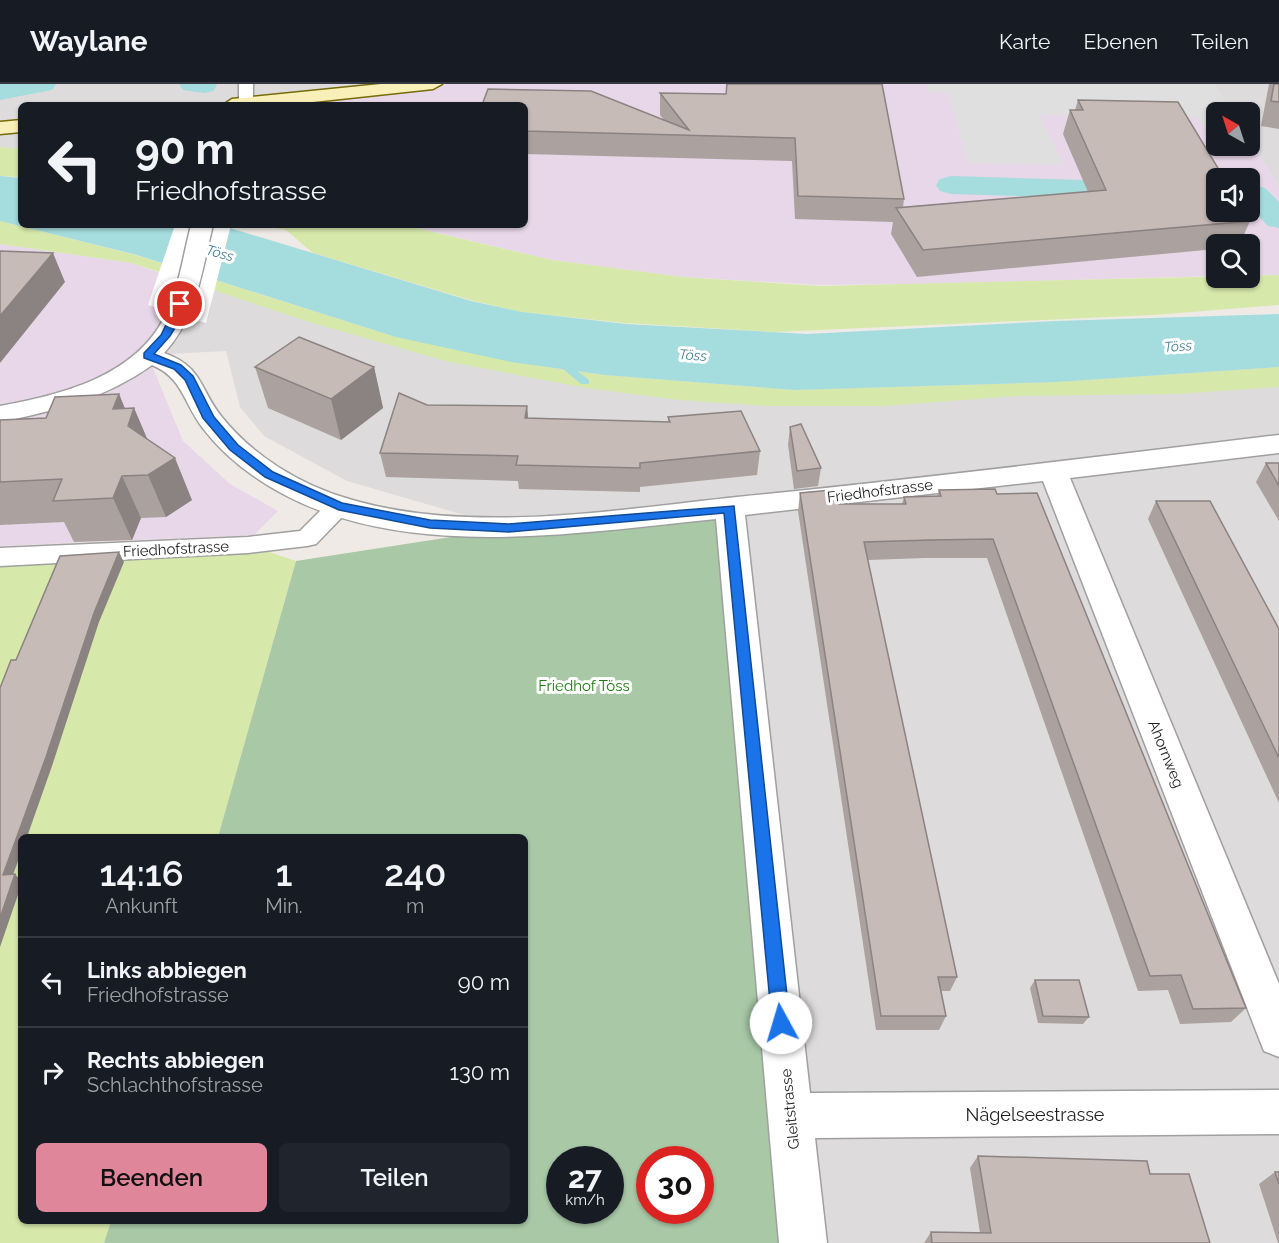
<!DOCTYPE html>
<html lang="de">
<head>
<meta charset="utf-8">
<style>
	body { margin:0; font-family:Raleway,sans-serif; background:#20242c; color:#f1f3f6; height:100vh; display:flex; flex-direction:column; font-size:22px; white-space:nowrap }
	* { box-sizing:border-box; margin:0 }
	p { font-size:20px; color:#9ea1a6 }
	.icon { flex:none; width:33px; height:33px; fill:none; stroke:currentColor; stroke-width:2; stroke-linecap:round; stroke-linejoin:round }
	.map { position:relative; flex:1; overflow:hidden }
	.side { position:absolute; left:18px; top:750px; width:510px; height:390px; display:flex; flex-direction:column; background:#171b24; border-radius:9px; box-shadow:0 2px 4px #0004 }
	.side>* { flex:none }
	.top-card { position:absolute; left:18px; top:18px; width:510px; height:126px; border-radius:9px; box-shadow:0 2px 4px #0004; background:#171b24; color:#f1f3f6; overflow:hidden }
	.needle { width:39px; rotate:321deg }
	.fabs { position:absolute; left:1206px; top:18px; display:grid; gap:12px }
	.fabs a { display:grid; place-items:center; width:54px; height:54px; border-radius:9px; background:#171b24; box-shadow:0 2px 4px #0004; font-size:30px }
	.speed { position:absolute; left:546px; top:1062px; display:flex; gap:12px; font-size:30px; font-weight:700; text-align:center }
	.speed>* { display:grid; place-content:center; width:78px; height:78px; border-radius:50%; background:#171b24; box-shadow:0 2px 4px #0004; line-height:1 }
	.speed small { font-size:15px; font-weight:400 }
	.speed .limit { border:9px solid #d22; background:#fff; color:#111 }
	.pin { position:absolute; display:grid; place-items:center; width:51px; height:51px; color:#fff; margin:-26px; border:3px solid #fff; border-radius:50%; box-shadow:0 2px 6px #0007 }
	.me { position:absolute; width:66px; margin:-33px; rotate:354deg; stroke-linejoin:round; filter:drop-shadow(0 0 4px #0008) }
	.turn { display:flex; align-items:center; gap:21px; height:126px; padding:0 18px; font-size:27px }
	.turn .icon { width:78px; height:78px; stroke-width:2.5 }
	.turn b { display:block; font-size:42px; line-height:51px }
	.eta { display:flex; justify-content:space-evenly; align-items:center; height:102px; text-align:center }
	.eta b { font-size:36px; font-weight:600; line-height:42px }
	.primary-button { display:flex; gap:12px; margin-top:auto; padding:12px 18px }
	.primary-button a { flex:1; height:69px; border-radius:9px; background:#e0869a; color:#111; font-size:24px; font-weight:600; line-height:69px; text-align:center }
	.primary-button a+a { background:#20242c; color:#f1f3f6 }
	ul { padding:0; list-style:none }
	li { display:flex; align-items:center; gap:18px; height:90px; padding:0 18px; border-top:2px solid #363941 }
	li div { flex:1 }
	li b { display:block; font-size:22px }
	li em { font-style:normal }
	header { display:flex; align-items:center; gap:36px; box-sizing:border-box; height:84px; padding:0 30px; background:#171b24; border-bottom:2px solid #363941 }
	header strong { font-size:28px }
	nav { display:flex; gap:33px; margin-inline-start:auto; font-size:21px }
	.map>svg:first-child { display:block }
	.residential { fill:#dddbdc }
	.industrial { fill:#e8d7e8; fill-rule:evenodd }
	.grass { fill:#d6e9ab }
	.cemetery { fill:#a8c8a6; fill-rule:evenodd }
	.parking { fill:#dfdfdf }
	.water { fill:#a5dcdd }
	.pier { fill:#fff }
	.lines { fill:none; stroke-linecap:round; stroke-linejoin:round }
	.stream { fill:#a5dcdd; fill-rule:evenodd }
	.canal { fill:#a5dcdd; fill-rule:evenodd }
	.lane-casing { stroke:#a0a0a0; stroke-width:3 }
	.street-casing { stroke:#a0a0a0; stroke-width:3 }
	.secondary-casing { stroke:#766b05; stroke-width:3 }
	.lane { fill:#fff; fill-rule:evenodd }
	.street { fill:#fff; fill-rule:evenodd }
	.secondary { fill:#f9efb9; fill-rule:evenodd }
	.wall { fill:#aba19e }
	.shaded-wall { fill:#8b8381 }
	.building { fill:#c7bbb8; stroke:#8b8381; stroke-width:1.5 }
	.route { fill:#1a73e8; stroke:#114b97; stroke-width:1.5 }
	.labels { text-anchor:middle; dominant-baseline:central; stroke-width:6; stroke-linejoin:round; paint-order:stroke }
	.far-water-label { font-size:14px; font-style:italic; fill:#427e96; stroke:#fff }
	.street-label { font-size:15px; fill:#1f1f1f; stroke:#fff }
	.park-label { font-size:15px; fill:#1a7d0c; stroke:#fff }
	.near-street-label { font-size:18px; fill:#1f1f1f; stroke:#fff }
</style>
</head>
<body>
<header>
<strong>Waylane</strong>
<nav><a>Karte</a><a>Ebenen</a><a>Teilen</a></nav>
</header>
<div class="map">
<svg width="1279" height="1159" viewBox="0 0 1279 1159">
	<rect width="100%" height="100%" fill="#efeae5"/>
	<path class="residential" d="M0 0H442L231 21H21V65L0 63Z
		M1214 0H1279V103L1250 57V28H1231Z
		M198 191 396 253 511 278 605 291 795 306 1057 298 1279 283V1159H803L509 444 347 397 264 352 240 323 226 267 148 271Z"/>
	<path class="industrial" d="M442 0H1214L1231 28H1216V62H1250V57L1279 103V191L1250 192V160H1216V192L919 200 820 201 683 193 552 176 404 141H525V21H231ZM1216 94H1250V128H1216Z
		M0 160 132 179 187 199 148 272 183 357 230 400 278 427 254 451 0 462Z"/>
	<path class="grass" d="M0 63 21 65V93L0 92Z
		M0 137 136 171 396 253 558 285 605 291 795 306 1057 298 1279 283V303L1176 310 1015 312 885 322H766L679 316 586 304 449 278 309 238 132 179 0 160Z
		M259 141H403L552 176 683 193 821 202 1279 191V221L1154 231 775 248 625 239 521 228 470 216 313 169 286 146Z
		M248 461 296 477 218 753H21V1137H111L104 1159H0V473Z"/>
	<path class="cemetery" d="M730 424 803 1159H104L111 1137H525V753H218L296 477 509 444ZM560 1076H610V1126H560ZM650 1076H700V1126H650Z"/>
	<path class="parking" d="M927 0H1214L1231 28H1216V44H1204L1199 34 1040 31 1063 81 968 79 948 9 929 8Z"/>
	<path class="water" d="M0 92 21 94V141H220L471 217 522 228 626 240 807 250 1056 237 1279 230V283L1057 298 795 306 605 291 511 278 396 253 137 171 0 137Z"/>
	<path class="pier" d="M175 141H231L206 239 148 221Z"/>
	<g class="lines">
		<path class="stream" d="M559 273 589 296V300H581L555 278 554 276Z"/>
		<path class="canal" d="M0 0H56L52 6 0 16Z
			M179 0H216L217 1 213 7 204 9 183 6Z
			M951 92 1216 100V118L951 110 940 107 936 101 940 95Z
			M1254 101 1265 104 1279 118V144L1268 142 1250 123V102Z"/>
		<g class="lane-casing">
			<path id="lane" d="M239 0H253V21L239 19Z
				M339 414 347 416 351 422 347 428 316 460 307 462 248 469 0 482V464L248 453 300 447 331 416Z"/>
		</g>
		<g class="street-casing">
			<path id="street" d="M191 141H213C202 185 197 234 164 269 203 283 199 304 221 332 253 372 300 401 349 415 470 451 614 426 737 413 918 395 1099 373 1279 351V369L1070 394 1279 900V973L1264 967 1258 952 1043 397 745 431 810 1009 1279 1006V1050L815 1054 827 1159H779L716 435C572 449 387 482 258 395 237 381 217 363 202 343 184 319 182 293 152 281 106 314 55 327 0 338V322C60 311 134 293 164 234 179 205 183 172 191 141Z"/>
		</g>
		<g class="secondary-casing">
			<path id="secondary" d="M381 0H442L433 5 285 21H223L232 15Z
				M21 36V48L0 50V38Z"/>
		</g>
		<use href="#lane" class="lane"/>
		<use href="#street" class="street"/>
		<use href="#secondary" class="secondary"/>
	</g>
	<path class="wall" d="M726 0H882L904 115 903 123 1088 108 1063 50 1070 26H1075L1078 16 1250 137 1240 160H1216V165L917 193 891 150 893 138 795 135 792 77 525 70V21L664 36 660 31V9L726 10Z
		M1269 0H1279V45L1261 42Z
		M255 283H374L383 324 341 356 268 324Z
		M119 310 125 325 134 324 147 355 192 416 166 433 141 434 132 456 74 458 64 438 0 441V336L46 334Z
		M427 321 527 322 528 334 668 338V333L760 367 757 391 640 403V408L519 405 518 397 386 393 380 369Z
		M790 343 821 384 818 402 794 405 788 361Z
		M1266 379H1279V437L1256 398Z
		M995 405 1246 924 1231 938 1180 940 1168 906 1138 907 987 474H925L868 476 957 893 950 907H941L946 932 939 946H876L798 427 800 409 838 420H902L904 413 937 412 939 406Z
		M1156 417 1279 545V719L1148 435Z
		M1035 896 1089 933 1083 940 1038 939 1030 904Z
		M978 1072 1150 1090 1210 1159H924L931 1148 980 1149 970 1084Z
		M1275 1088H1279V1159H1278L1259 1100Z"/>
	<path class="shaded-wall" d="M53 169 65 198 0 279V232Z
		M374 283 383 324 341 356 331 315Z
		M119 310 130 337 134 324 152 366 146 384 113 325Z
		M527 322 529 346 525 334Z
		M175 374 192 416 166 433 148 391Z
		M122 392 141 434 132 456 113 414Z
		M119 468 124 478 99 538 52 682 27 753H21V769L10 799 3 791 94 529Z
		M15 790 21 797V802L0 863V834Z"/>
	<path class="building" d="M727 0H882L904 115 798 112 795 54 525 47V21H482L488 5 591 7 689 46 660 9 726 10Z
		M1274 0H1279V18L1271 17Z
		M1078 16 1178 18 1224 94H1216V128H1244L1250 137 923 166 896 124 1106 106 1070 26H1083Z
		M0 167 53 169 0 232Z
		M299 253 374 283 331 315 255 283Z
		M399 309 427 321 527 322 525 334 670 338 668 333 741 327 760 367 640 379V384L516 381 518 372 380 369Z
		M119 310 113 325 134 324 128 342 175 374 148 391 122 392 113 414 53 417 62 395 0 398V336L46 334 55 313Z
		M801 340 821 384 797 387 790 343Z
		M1266 379H1279V402Z
		M995 405 997 410 1037 409 1246 924 1193 925 1181 891 1150 892 993 455 930 456 864 458 957 893H938L946 932H881L800 409 831 406 838 420H906L904 413 941 412 939 406Z
		M1156 417H1210L1279 545V674Z
		M119 468 94 529 46 673 3 791 15 790 0 834V604L11 576H16L60 472Z
		M1035 896H1079L1089 933 1043 932Z
		M978 1072 1147 1077 1150 1090H1189L1210 1159H932L931 1148 991 1149Z
		M1275 1088H1279V1100Z"/>
	<path class="route" d="M177 218 185 220 181 234 170 252 154 270 181 281 193 292 214 333 238 361 273 388 342 419 430 436 509 440 734 422 790 939 787 945 781 947 775 945 772 939 724 429 509 448 430 444 339 426 265 393 230 366 203 334 185 296 174 285 144 274V269L161 251Z"/>
	<g class="labels">
		<g class="far-water-label">
			<text transform="translate(220 169) rotate(16)">Töss</text>
			<text transform="translate(1178 262) rotate(-4)">Töss</text>
			<text transform="translate(693 271) rotate(4)">Töss</text>
		</g>
		<g class="street-label">
			<text transform="translate(880 407) rotate(-7)">Friedhofstrasse</text>
			<text transform="translate(176 465) rotate(-3)">Friedhofstrasse</text>
			<text transform="translate(1166 670) rotate(68)">Ahornweg</text>
			<text transform="translate(790 1025) rotate(-96)">Gleitstrasse</text>
		</g>
		<g class="park-label">
			<text x="584" y="602">Friedhof Töss</text>
		</g>
		<g class="near-street-label">
			<text x="1035" y="1030">Nägelseestrasse</text>
		</g>
	</g>
</svg>
<div class="fabs">
<a><svg class="needle" viewBox="-14 -14 28 28"><path d="M0-13l5 13h-10z" fill="#e53935"/><path d="M0 13l5-13h-10z" fill="#9ea1a6"/></svg></a>
<a><svg class="icon" aria-label="sound" viewBox="0 0 24 24"><path d="M4 9h4l5-4v14l-5-4H4zM17 9q2 3 0 6"/></svg></a>
<a><svg class="icon" aria-label="search" viewBox="0 0 24 24"><circle cx="10" cy="10" r="6"/><path d="M15 15l6 6"/></svg></a>
</div>
<div class="speed"><div>27<small>km/h</small></div><div class="limit">30</div></div>
<div class="pin" style="left:180px;top:220px;background:#d93025"><svg class="icon" aria-label="arrive" viewBox="0 0 24 24"><path d="M6 21V4h12l-3 4 3 4H6"/></svg></div>
<svg class="me" style="left:781px;top:939px" viewBox="-20 -20 40 40"><circle r="19" fill="#fff"/><path d="M0-13L10 11 0 6-10 11z" fill="#1a73e8"/></svg>
<div class="top-card">
<div class="turn"><svg class="icon" aria-label="left" viewBox="0 0 24 24"><path d="M17 20v-9H6M10 6l-5 5 5 5"/></svg><div><b>90 m</b>Friedhofstrasse</div></div>
</div>
<section class="side">
<div class="eta">
<div><b>14:16</b><p>Ankunft</p></div>
<div><b>1</b><p>Min.</p></div>
<div><b>240</b><p>m</p></div>
</div>
<ul>
<li><svg class="icon" aria-label="left" viewBox="0 0 24 24"><path d="M17 20v-9H6M10 6l-5 5 5 5"/></svg><div><b>Links abbiegen</b><p>Friedhofstrasse</p></div><em>90 m</em></li>
<li><svg class="icon" aria-label="right" viewBox="0 0 24 24"><path d="M7 20v-9h11M14 6l5 5-5 5"/></svg><div><b>Rechts abbiegen</b><p>Schlachthofstrasse</p></div><em>130 m</em></li>
</ul>
<div class="primary-button"><a>Beenden</a><a>Teilen</a></div>
</section>
</div>
</body>
</html>
